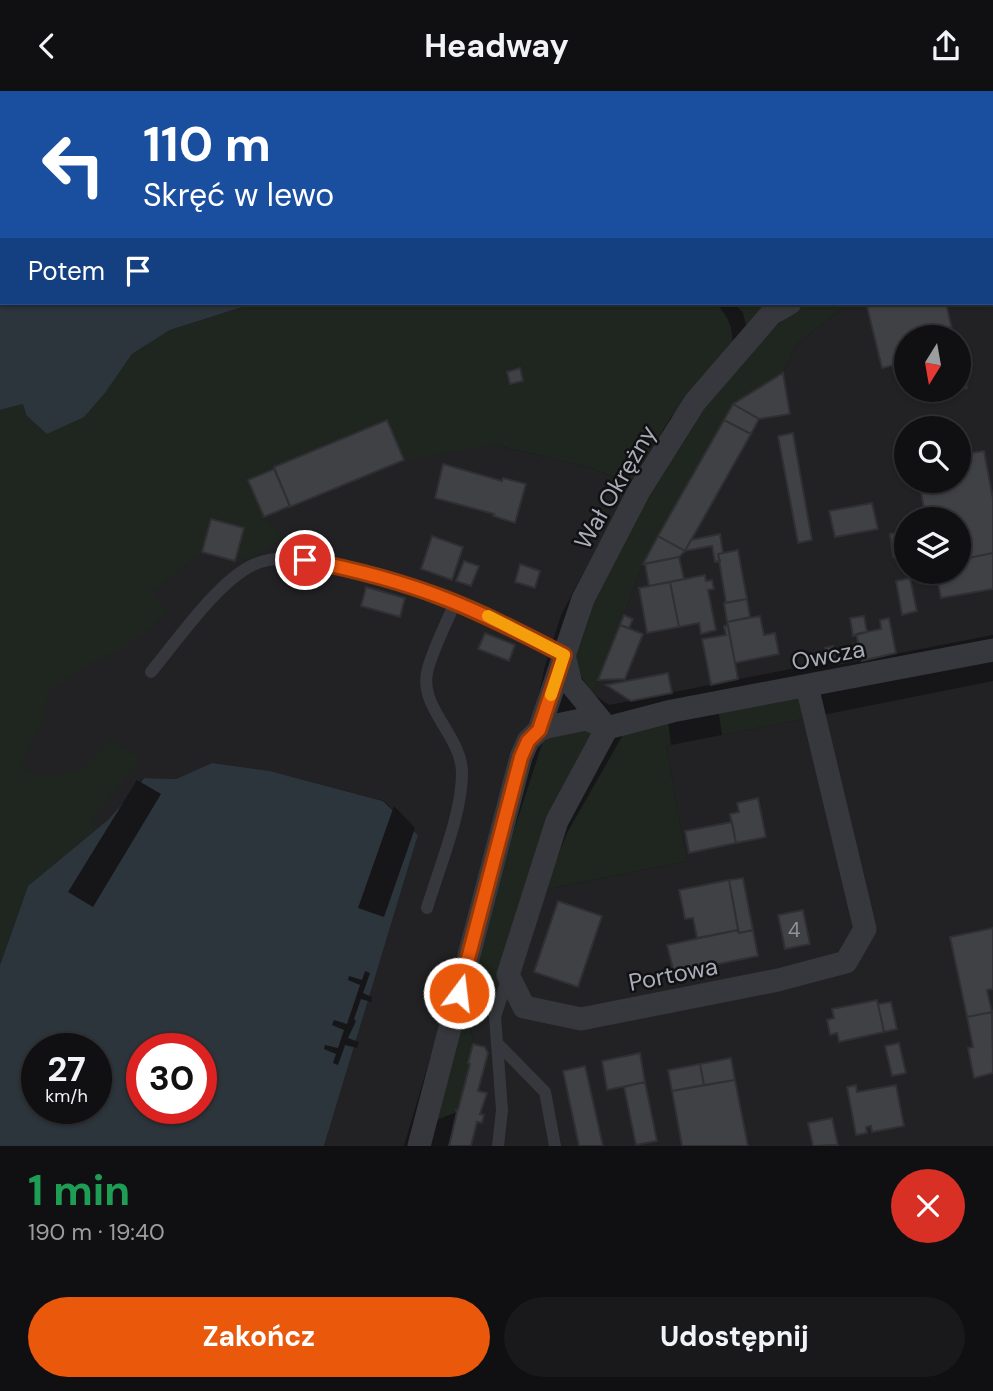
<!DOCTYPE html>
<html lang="pl">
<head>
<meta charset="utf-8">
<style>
	body { margin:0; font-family:"DM Sans",sans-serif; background:#19191b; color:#f1f3f6; height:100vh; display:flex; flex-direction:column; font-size:26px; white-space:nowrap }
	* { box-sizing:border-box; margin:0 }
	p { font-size:23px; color:#9c9d9f }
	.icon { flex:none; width:38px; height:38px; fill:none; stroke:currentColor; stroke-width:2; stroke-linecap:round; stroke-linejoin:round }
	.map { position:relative; height:1055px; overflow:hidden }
	.details { display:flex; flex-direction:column; background:#101012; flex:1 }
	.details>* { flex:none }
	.banner { position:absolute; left:0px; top:0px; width:994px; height:214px; box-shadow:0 2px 5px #0004,0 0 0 2px #303032; background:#1a4fa0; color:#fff; overflow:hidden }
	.needle { width:46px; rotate:191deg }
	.controls { position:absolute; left:894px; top:234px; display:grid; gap:14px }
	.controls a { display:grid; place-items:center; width:77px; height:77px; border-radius:50%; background:#101012; box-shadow:0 2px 5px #0004,0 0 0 2px #303032; font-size:35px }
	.speed { position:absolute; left:21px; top:942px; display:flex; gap:14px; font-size:35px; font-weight:700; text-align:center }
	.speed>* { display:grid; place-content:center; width:91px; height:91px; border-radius:50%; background:#101012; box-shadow:0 2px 5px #0004,0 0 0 2px #303032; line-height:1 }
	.speed small { font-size:18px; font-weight:400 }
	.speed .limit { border:10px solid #d22; background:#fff; color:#111 }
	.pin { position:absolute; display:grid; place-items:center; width:60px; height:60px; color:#fff; margin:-30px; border:4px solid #fff; border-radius:50%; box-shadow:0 2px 7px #0007 }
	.me { position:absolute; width:77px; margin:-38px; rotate:15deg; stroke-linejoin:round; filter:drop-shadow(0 0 5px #0008) }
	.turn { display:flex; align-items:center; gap:24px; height:147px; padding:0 28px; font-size:32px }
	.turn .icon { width:91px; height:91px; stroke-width:2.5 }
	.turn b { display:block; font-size:49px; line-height:60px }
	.then { display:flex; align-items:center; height:66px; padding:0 28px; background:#0003; gap:14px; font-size:26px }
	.round { display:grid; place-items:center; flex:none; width:74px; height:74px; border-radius:37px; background:#19191b }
	.head { display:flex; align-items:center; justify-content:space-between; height:119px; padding:0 28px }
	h1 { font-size:42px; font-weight:700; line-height:52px; color:#1e9e55 }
	.primary-button { display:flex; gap:14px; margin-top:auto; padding:14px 28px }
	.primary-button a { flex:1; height:80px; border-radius:42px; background:#ea580c; color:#fff; font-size:28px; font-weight:700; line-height:80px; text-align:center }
	.primary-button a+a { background:#19191b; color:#f1f3f6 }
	header { display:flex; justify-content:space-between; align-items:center; height:91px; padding:0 28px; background:#101012; font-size:32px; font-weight:700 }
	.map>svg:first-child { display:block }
	.built { fill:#222225; fill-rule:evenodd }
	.green { fill:#1e261f }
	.water { fill:#2c353c; fill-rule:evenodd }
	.pier { fill:#161618 }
	.building { fill:#404145; stroke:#303034; stroke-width:2 }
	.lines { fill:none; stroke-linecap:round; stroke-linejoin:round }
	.lane { stroke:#37383d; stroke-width:12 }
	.street { stroke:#37383d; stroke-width:23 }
	.route-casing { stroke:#983908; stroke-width:18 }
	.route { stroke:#ea580c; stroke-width:12 }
	.slow { stroke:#f59e0b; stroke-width:12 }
	.labels { text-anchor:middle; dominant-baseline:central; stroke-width:5; stroke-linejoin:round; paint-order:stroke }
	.number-label { font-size:21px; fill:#8e929b }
	.street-label { font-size:24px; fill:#a8adb8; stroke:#111113 }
</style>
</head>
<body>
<header><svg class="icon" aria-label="back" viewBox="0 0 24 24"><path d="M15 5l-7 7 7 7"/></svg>Headway<svg class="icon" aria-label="share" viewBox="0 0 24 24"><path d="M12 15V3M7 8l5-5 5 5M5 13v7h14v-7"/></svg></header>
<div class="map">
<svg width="993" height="1055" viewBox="0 0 993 1055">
	<rect width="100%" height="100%" fill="#161618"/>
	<path class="built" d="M993 164V544L838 574 836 569 609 614 593 603 643 473 733 313 783 282 796 254 849 212H992ZM906 247H959V299H906ZM906 338H959V390H906ZM906 429H959V481H906Z
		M357 279 495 354 591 377 631 392 561 524 545 575 528 650 458 873 404 1055H324L418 744 384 710 270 680 212 672 176 688 143 687 109 728 28 795 0 641Z
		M993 590V1055H449L473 953 471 938 495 926 544 799 687 770 666 655Z"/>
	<path class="green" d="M255 212H715C730 225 736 243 730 262L671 326 631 392 591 377 495 354 404 369 387 329 274 376V378L249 389 264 426 284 448 251 467 235 470 244 438 211 429 202 461 152 501 167 521 128 555 80 578 48 602 44 630 20 673 35 683 57 685 84 678 110 648 141 667 91 729 99 736 28 795 0 874V319L23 313 26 324 48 342 84 325 105 302 132 263 170 239Z
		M734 212H775L746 236 743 222Z
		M806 212H849L796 254 783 282 733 313 643 473 593 603 570 569 583 508 697 317 770 239Z
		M807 603 812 626 722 644 718 617Z
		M668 629 671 654 666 655 687 770 544 799 567 742 628 635Z
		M607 637 557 730 495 926 471 938 473 953 468 972 470 973 458 1019H456L457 1021 429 1032 474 863 543 650 551 643Z"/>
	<path class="water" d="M0 0H936L2 2V212H255L170 239 132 263 105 302 84 326 47 343 26 324 23 313 0 319Z
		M212 672 270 680 383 710 418 744 324 1055H0V874L28 795 109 728 144 687 176 688ZM37 957H96V1017H37ZM142 957H201V1017H142Z"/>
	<path class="pier" d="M137 689 161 703 93 816 68 801Z
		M394 715 415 737 384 826 358 817Z
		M365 880 370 882 363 902 372 906 371 911 361 908 354 928 356 930 348 947 359 951 357 957 345 954 338 974 333 972 336 963 324 958 325 954 338 957 344 939 332 934 334 929 347 933 360 894 348 889 349 885 362 889Z"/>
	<path class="building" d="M882 212H946L954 247H906V271L882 277 867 216Z
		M959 265 967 297 926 308 924 299H959Z
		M520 277 523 290 510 293 507 281Z
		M783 282 790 323 759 328 733 313Z
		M733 313 759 328 751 343 724 329Z
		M387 329 404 369 290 416 274 376Z
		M724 329 751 343 685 460 658 445Z
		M793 342 812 449 798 452 778 345Z
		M984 360 993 408V462L959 469V429H926L919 390H959V364Z
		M443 373 502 390 503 387 526 393 515 432 493 425 494 423 435 407Z
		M274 378 290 415 264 426 248 389Z
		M872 412 878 438 835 446 829 420Z
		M211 428 244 437 235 470 202 461Z
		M902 441 906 463 893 466 890 443Z
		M720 443 723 462 718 463 720 470 715 471 712 455 685 460 691 449Z
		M432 445 463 456 452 489 421 478Z
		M658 445 685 460 679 466 643 473Z
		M738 459 747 508 726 512 718 463Z
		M993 462V498L941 507 936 481H959V469Z
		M679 466 684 488 649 495 645 473Z
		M464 470 479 475 471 495 456 490Z
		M520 473 540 480 535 497 515 491Z
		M705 484 706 490 712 489 714 498 708 499 716 539 701 543 699 532 679 536 670 491Z
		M910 487 917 520 902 524 896 490Z
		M670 491 679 536 647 542 639 497Z
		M366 496 405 507 400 526 361 515Z
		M747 508 750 526 727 531 724 512Z
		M624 524 633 528 629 537 620 534Z
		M760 525 764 544 775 542 779 563 735 572 727 531Z
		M864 525 867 541 853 545 850 527Z
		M889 527 896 562 862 570 856 543 881 538 880 529Z
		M620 534 643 543 625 588 598 589Z
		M728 534 738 588 711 594 702 548 726 544 724 535Z
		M485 542 515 554 509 570 478 558Z
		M833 555 835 567 827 569 825 557Z
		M668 582 672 602 631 610 606 594Z
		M758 707 766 746 736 752 730 723 739 721 737 712Z
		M732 731 736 752 689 762 685 740Z
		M743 787 753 839 739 842 729 789Z
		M729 789 738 839 697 847 693 827 685 828 679 799Z
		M558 810 602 825 578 896 534 881Z
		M803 819 810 853 785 858 778 824Z
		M993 837V898L987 899 992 921 967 926 950 846Z
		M738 839 739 842 753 839 758 865 674 882 667 854Z
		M877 909 884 941 839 951 837 942 830 944 827 929 834 927 832 918Z
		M891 911 897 938 884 941 878 913Z
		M992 921 993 982 974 987 968 957 973 956 967 926Z
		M899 952 906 982 892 985 885 955Z
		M473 953 485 956 488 962 478 1000 487 1002 480 1023 484 1024 482 1032 477 1031 471 1055H449L457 1021 456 1019H458L470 973 468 972Z
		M640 962 645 991 607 999 602 970Z
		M731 967 735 989 704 994 700 973Z
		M700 973 704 994 672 1000 668 979Z
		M585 975 590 997 603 1055H579L563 980Z
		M735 989 748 1055H682L672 1000Z
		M645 991 657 1050 636 1054 624 996Z
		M856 994 857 1001 896 994 904 1035 872 1041 871 1035 866 1036 867 1042 856 1044 847 996Z
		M832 1027 838 1054 813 1055 808 1032Z"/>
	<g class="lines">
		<path class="lane" d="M151 581C176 551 218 490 253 474 277 462 306 469 331 474 415 491 489 526 564 564
			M427 817C439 777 462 723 462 682 462 645 420 618 427 582 431 561 447 532 455 511
			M497 952 545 1001 555 1055
			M498 1055 502 1019 495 926 508 885"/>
		<path class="street" d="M992 108H993
			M564 564 571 593 607 637 557 730 508 884 524 916 581 928 778 889 846 871 865 838 807 595
			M539 639 583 508 639 400 695 311 771 223 790 212
			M419 1055 521 666 528 650 539 639 547 636 586 628 607 637 672 620 993 559"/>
	</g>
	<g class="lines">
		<g class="route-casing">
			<path id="route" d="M305 469C353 478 400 490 446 508 487 524 525 544 564 564L539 639 528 650 521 666 459 902"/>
		</g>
		<use href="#route" class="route"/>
		<path class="slow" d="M488 525 564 564 551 604"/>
	</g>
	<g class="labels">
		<g class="number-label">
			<text x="794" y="839">4</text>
		</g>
		<g class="street-label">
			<text transform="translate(615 396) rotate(-60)">Wał Okrężny</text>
			<text transform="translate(828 564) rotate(-11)">Owcza</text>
			<text transform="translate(673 883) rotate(-11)">Portowa</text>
		</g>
	</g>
</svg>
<div class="controls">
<a><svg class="needle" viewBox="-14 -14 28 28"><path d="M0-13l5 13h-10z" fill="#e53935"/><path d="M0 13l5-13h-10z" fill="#9c9d9f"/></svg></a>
<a><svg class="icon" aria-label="search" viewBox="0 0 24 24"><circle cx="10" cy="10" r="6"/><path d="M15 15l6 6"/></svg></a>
<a><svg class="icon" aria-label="layers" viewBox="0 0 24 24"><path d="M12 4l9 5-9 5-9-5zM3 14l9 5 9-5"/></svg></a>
</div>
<div class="speed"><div>27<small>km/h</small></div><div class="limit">30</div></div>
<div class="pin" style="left:305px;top:469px;background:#d93025"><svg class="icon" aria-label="arrive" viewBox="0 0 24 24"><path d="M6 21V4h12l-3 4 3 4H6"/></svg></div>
<svg class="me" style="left:459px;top:902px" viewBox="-20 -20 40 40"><circle r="17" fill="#ea580c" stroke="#fff" stroke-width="3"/><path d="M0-11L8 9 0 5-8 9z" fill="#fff"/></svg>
<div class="banner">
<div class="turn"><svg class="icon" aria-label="left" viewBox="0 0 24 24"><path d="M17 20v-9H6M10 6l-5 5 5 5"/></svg><div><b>110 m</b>Skręć w lewo</div></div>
<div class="then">Potem<svg class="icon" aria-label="arrive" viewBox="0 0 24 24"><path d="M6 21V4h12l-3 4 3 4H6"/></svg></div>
</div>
</div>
<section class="details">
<div class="head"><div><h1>1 min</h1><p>190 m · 19:40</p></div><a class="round" style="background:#d93025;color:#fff"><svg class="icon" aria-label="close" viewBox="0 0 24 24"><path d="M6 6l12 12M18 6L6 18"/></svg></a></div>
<div class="primary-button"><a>Zakończ</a><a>Udostępnij</a></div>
</section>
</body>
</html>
